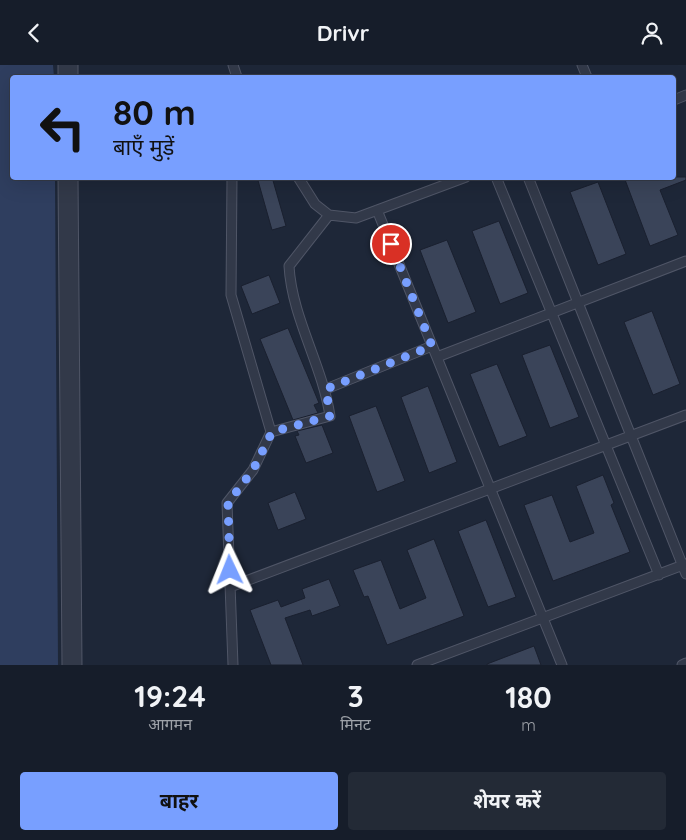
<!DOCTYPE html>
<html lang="hi">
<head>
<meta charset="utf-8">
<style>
	body { margin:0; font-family:Quicksand,"Noto Sans Devanagari",sans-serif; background:#232a36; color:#f1f3f6; height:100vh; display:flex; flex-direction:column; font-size:19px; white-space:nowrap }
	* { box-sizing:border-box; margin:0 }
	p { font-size:16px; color:#9ea2a8 }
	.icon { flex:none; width:28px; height:28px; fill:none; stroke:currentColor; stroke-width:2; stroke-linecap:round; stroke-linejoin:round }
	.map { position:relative; height:600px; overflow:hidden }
	.drawer { display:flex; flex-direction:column; background:#161d2a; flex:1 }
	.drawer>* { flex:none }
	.hud { position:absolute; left:10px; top:10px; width:666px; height:105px; border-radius:5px; box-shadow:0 5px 20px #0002,0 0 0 1px #353b47; background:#789fff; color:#111; overflow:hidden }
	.pin { position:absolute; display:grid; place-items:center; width:42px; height:42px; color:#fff; margin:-21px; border:2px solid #fff; border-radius:50%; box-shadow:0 1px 5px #0007 }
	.me { position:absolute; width:55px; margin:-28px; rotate:358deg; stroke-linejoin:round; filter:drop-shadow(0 0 4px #0008) }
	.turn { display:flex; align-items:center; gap:18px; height:105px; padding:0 20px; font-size:22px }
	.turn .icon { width:65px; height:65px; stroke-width:2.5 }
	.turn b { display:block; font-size:35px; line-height:42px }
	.eta { display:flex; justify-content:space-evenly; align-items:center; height:85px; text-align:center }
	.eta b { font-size:30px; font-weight:700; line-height:35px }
	.action { display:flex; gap:10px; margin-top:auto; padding:10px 20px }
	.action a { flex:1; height:58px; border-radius:5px; background:#789fff; color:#111; font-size:20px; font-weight:700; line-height:58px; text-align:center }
	.action a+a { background:#232a36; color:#f1f3f6 }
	header { display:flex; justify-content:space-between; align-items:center; height:65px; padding:0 20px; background:#161d2a; font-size:22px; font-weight:700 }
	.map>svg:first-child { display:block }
	.water { fill:#2f3e5f }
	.building { fill:#3a4459; stroke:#1a202f }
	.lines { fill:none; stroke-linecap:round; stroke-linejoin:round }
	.service-casing { stroke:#505667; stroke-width:11 }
	.minor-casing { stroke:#505667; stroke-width:21 }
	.service { stroke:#323949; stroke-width:9 }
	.minor { stroke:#323949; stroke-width:19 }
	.route { stroke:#789fff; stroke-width:9; stroke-dasharray:0 16.2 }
</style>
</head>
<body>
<header><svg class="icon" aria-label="back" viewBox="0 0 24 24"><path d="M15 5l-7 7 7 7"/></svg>Drivr<svg class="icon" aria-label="person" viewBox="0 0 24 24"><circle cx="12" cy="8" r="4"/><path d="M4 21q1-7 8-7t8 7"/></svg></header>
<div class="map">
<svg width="686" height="600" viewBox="0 0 686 600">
	<rect width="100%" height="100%" fill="#1e2738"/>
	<path class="water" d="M0 0H53L54 12H12V112L55 113 58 600H0Z"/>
	<path class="building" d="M257 112H272L286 161 272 165Z
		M624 112H686V115L660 125 678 170 650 181Z
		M598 117 626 189 598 200 570 127Z
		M499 156 528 228 500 239 472 166Z
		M447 175 476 247 448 258 420 185Z
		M269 210 280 238 252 249 241 221Z
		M652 246 680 319 653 330 624 257Z
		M288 263 319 338 314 340 318 348 293 355 260 274Z
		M550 280 579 352 550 363 522 290Z
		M497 299 527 371 499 382 470 309Z
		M428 321 457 397 429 408 401 332Z
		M376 341 405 416 377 427 349 351Z
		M322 360 333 388 306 398 295 371 299 370 297 366Z
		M603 410 614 438 611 440 630 487 553 516 524 440 552 430 570 477 594 468 576 421Z
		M295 427 306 454 278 465 268 438Z
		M486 455 516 532 488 542 458 466Z
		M434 474 464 551 387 580 368 531 364 532 353 505 381 495 400 544 426 533 407 485Z
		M329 514 340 541 312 551 310 545 285 553 303 600H271L250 545 278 535 281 542 305 533 302 524Z
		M534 581 541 600H487V599Z"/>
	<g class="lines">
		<g class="service-casing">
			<path id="service" d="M233 0 237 12
				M582 0 587 12
				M674 35 686 30
				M232 112 231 230 271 367 253 405 227 438 233 600
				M298 112 315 139 329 150 356 153 466 112
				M496 112 659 510
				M528 112 686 509
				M377 145 562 600
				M437 292 686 196
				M326 324 432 281
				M271 367 330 351C322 299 292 253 289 201L329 150
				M230 522 686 350
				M417 600 686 499
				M682 600 686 598"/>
		</g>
		<g class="minor-casing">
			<path id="minor" d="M68 0V12
				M68 112 72 600"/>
		</g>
		<use href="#service" class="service"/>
		<use href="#minor" class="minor"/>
	</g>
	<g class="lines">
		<path class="route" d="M230 505 228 438 253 405 272 367 330 351 326 324 432 281 391 179"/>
	</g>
</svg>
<div class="pin" style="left:391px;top:179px;background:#d93025"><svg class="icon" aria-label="arrive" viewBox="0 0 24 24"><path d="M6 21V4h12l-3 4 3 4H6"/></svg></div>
<svg class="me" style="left:230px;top:505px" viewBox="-20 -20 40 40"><path d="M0-17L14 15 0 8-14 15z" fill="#789fff" stroke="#fff" stroke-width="4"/></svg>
<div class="hud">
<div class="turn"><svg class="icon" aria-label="left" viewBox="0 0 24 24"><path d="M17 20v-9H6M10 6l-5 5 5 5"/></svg><div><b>80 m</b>बाएँ मुड़ें</div></div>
</div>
</div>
<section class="drawer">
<div class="eta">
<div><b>19:24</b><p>आगमन</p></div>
<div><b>3</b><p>मिनट</p></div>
<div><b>180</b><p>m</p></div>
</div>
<div class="action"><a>बाहर</a><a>शेयर करें</a></div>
</section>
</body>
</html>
